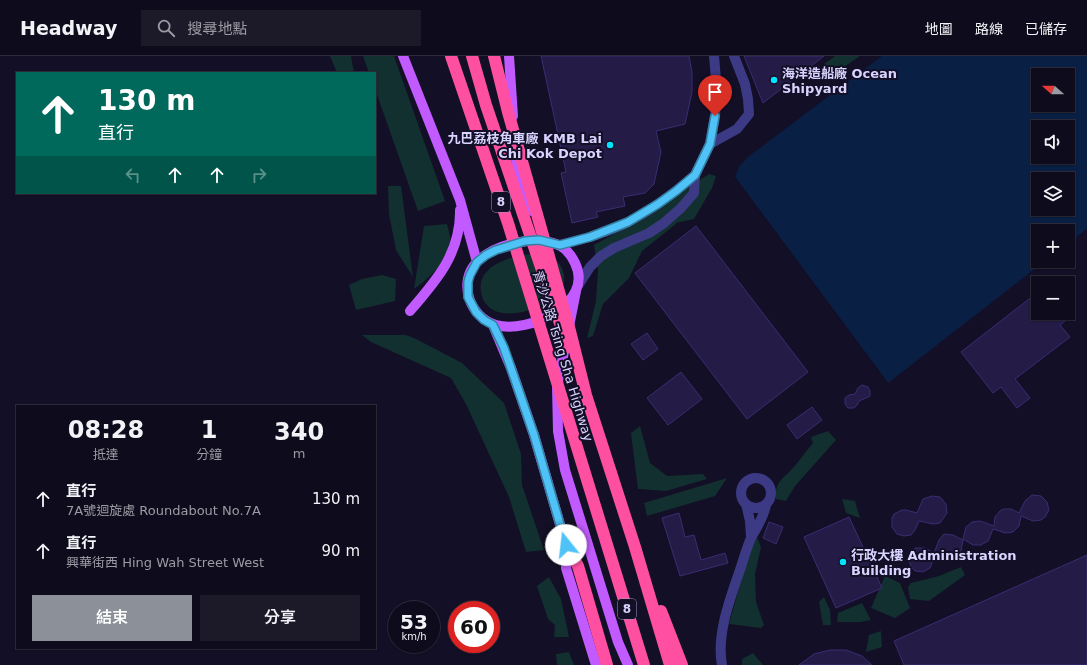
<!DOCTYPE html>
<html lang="zh-TW">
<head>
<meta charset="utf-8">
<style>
	body { margin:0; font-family:"DejaVu Sans","Noto Sans TC",sans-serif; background:#1c1929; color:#f1f3f6; height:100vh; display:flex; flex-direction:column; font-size:15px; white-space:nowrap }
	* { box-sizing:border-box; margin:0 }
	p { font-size:13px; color:#9b9ba3 }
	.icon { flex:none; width:22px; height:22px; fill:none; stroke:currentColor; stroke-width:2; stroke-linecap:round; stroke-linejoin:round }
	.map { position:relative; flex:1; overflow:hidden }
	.panel { position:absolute; left:16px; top:349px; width:360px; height:244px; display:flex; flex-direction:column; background:#0e0b1c; border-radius:0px; box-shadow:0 1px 3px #0004,0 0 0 1px #2e2b3b }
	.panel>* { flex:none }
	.top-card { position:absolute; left:16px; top:16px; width:360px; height:122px; border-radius:0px; box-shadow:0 1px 3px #0004,0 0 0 1px #2e2b3b; background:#00695c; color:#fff; overflow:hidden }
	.needle { width:26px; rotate:291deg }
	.tools { position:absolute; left:1031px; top:12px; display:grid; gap:8px }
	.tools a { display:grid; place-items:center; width:44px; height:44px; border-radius:0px; background:#0e0b1c; box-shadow:0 1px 3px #0004,0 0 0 1px #2e2b3b; font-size:20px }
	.speed { position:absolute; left:388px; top:545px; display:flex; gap:8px; font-size:20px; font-weight:700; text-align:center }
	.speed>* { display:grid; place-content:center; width:52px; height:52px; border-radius:50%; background:#0e0b1c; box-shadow:0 1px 3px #0004,0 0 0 1px #2e2b3b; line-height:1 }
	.speed small { font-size:10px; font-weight:400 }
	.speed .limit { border:6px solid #d22; background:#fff; color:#111 }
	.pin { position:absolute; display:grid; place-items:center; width:34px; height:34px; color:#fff; margin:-41px -17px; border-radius:50% 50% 50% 0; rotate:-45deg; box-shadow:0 0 4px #0007 }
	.pin .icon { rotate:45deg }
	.me { position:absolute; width:44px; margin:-22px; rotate:344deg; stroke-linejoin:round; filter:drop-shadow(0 0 3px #0008) }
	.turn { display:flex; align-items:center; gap:14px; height:84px; padding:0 16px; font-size:18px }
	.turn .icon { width:52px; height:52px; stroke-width:2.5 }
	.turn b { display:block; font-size:28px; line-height:34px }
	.lanes { display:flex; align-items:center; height:38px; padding:0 16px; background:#0003; justify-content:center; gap:20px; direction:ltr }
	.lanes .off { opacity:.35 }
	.eta { display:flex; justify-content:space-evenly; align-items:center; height:68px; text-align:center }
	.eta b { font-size:24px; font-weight:600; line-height:28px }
	.action { display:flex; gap:8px; margin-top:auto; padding:8px 16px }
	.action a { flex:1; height:46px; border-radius:0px; background:#8c9099; color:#fff; font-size:16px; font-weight:600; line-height:46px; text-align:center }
	.action a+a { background:#1c1929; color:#f1f3f6 }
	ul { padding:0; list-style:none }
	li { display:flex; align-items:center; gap:12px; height:52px; padding:0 16px }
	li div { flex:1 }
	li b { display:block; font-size:15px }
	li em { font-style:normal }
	header { display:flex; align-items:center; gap:24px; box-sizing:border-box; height:56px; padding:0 20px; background:#0e0b1c; border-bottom:1px solid #2e2b3b }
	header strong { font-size:19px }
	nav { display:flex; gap:22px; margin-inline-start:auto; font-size:14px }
	.search { width:280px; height:36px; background:#1c1929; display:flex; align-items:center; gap:10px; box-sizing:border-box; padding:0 14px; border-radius:0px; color:#9b9ba3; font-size:15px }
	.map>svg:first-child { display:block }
	.green { fill:#12302f }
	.water { fill:#0a1f44; fill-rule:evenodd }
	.pier { fill:#130f26 }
	.building { fill:#241b47; stroke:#3b2d73 }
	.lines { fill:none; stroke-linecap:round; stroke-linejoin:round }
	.minor { stroke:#3d3a85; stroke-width:10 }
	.major { stroke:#c25bff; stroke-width:10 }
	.highway { stroke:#ff4fa3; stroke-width:12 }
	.route-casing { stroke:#337fa1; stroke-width:10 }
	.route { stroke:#4fc3f7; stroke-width:7 }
	.poi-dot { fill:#00e5ff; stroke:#130f26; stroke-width:1.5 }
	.labels { text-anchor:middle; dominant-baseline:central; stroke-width:4; stroke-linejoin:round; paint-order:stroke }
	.shield { fill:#130f26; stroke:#9e99be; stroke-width:1 }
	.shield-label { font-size:12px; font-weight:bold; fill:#d9d4ff }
	.poi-label { font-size:13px; font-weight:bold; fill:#d9d4ff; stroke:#130f26; text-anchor:start }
	.street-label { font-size:13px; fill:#d9d4ff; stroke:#130f26 }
</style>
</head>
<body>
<header>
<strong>Headway</strong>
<div class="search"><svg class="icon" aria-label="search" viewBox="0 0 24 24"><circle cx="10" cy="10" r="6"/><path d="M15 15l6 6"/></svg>搜尋地點</div>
<nav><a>地圖</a><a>路線</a><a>已儲存</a></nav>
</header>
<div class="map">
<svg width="1087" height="609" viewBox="0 0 1087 609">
	<rect width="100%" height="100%" fill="#130f26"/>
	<path class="green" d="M330 0H351L354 17H337Z
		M363 0H394L445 145 418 155 375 33V17H369Z
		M835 0H860L830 21 824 8Z
		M709 118 716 120 712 132 694 163 676 167V168L642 195 629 222 603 248 593 280 587 282 596 245 598 214 594 189 618 176Z
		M388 130H401L413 221 396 194 389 158Z
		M447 168C448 173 451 181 450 186 449 205 428 223 414 233L424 170Z
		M541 197C546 200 553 201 557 205 561 209 563 214 564 219 568 247 516 264 495 255 487 251 482 244 481 236 476 206 519 198 541 197Z
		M382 219 396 223 395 245 356 254 349 229 362 223Z
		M362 279H406L416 283 462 307 504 347 521 398 522 429 544 494 526 496 509 441 466 348 451 322 371 286Z
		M640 370 650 407 667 420 703 418 707 423 666 435 638 433 631 377Z
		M828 375 836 384 795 430 786 445 776 443C774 426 783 423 793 412 800 404 806 395 813 387L811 381Z
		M727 422 715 440 647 460 644 447Z
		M842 443 855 445 860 462 846 457Z
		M757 481 761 491 755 518 756 546 764 569 761 572 729 568 749 496Z
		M961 511 965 519 929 545 910 543 908 531 911 527 939 520Z
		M885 520 900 527 910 552 895 562 871 552Z
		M549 521 561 543 569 581H554L555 569 548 563 537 530Z
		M824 541 830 554 831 569H823L819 546Z
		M862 547 871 564 861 566H837L838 557Z
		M881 575 882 591 866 596 869 579Z
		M569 596 574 609H557L556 598Z
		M753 597 763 609H742V603Z"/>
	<path class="water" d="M882 0H1087V173L1068 187V175H1038V205H1045L888 327 735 121 739 111 748 101ZM1038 19H1068V49H1038ZM1038 71H1068V101H1038ZM1038 123H1068V153H1038Z"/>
	<path class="pier" d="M735 121 888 327 887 328 734 122Z"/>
	<path class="building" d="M541 0H689L692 16V36L685 68 656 75 661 96 654 128 645 137 623 141 625 150 596 156 598 161 572 167 561 117 566 116Z
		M744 0H824L763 47Z
		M696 170 808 316 747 363 635 217Z
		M1038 236V257H1075L1060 269 1070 281 1015 323 1030 342 1017 352 1001 331 993 337 961 296Z
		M647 277 658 293 643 304 631 288Z
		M681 316 702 343 668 369 647 342Z
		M862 329 868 331 870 335V340L866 342 859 345 857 349 854 352H848L845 348V342L849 339 855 338 858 332Z
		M812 351 822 364 797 383 787 369Z
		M1032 439 1041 440 1047 446 1049 454 1045 461 1041 464 1033 465 1021 460 1019 470 1013 476 1005 477 993 473 988 485 981 489H973L963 483 966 471 972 466 980 465 994 470 995 461 1000 455 1003 453H1011L1019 457 1025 445Z
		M932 440 940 441 946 448 947 457 940 467 933 468 919 465 915 474 911 479 904 480 897 478 892 471V462L894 458 902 454H906L917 457 923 443Z
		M679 457 685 481 694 479 701 504 725 497 728 507 680 520 662 462Z
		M849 461 882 532 836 552 804 481Z
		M769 466 783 471 776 488 763 482Z
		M944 478 953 479 963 484 961 495 958 499 951 503 935 499 930 512 923 516 915 515 912 512 909 505V501L915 492H925L934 497 939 484Z
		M1087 499V609H904L894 585Z
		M830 594H846L862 600 872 609H799L814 598Z"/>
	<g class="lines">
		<path class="minor" d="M710 88 737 73 749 58 748 43 745 28 734 0
			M560 189C578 184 596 180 613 173 644 160 670 141 695 119
			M579 228 590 211 601 200 614 192 649 177 664 167 681 152 694 137 695 119 710 88 715 60 717 35 714 0
			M741 437a15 15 0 1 1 30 0a15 15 0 1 1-30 0Z
			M746 448 750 465 751 481
			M722 609C716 578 731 540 741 511 744 501 747 491 751 482 757 471 764 461 766 449"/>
		<path class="major" d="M403 0 460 144 477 206
			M509 0 513 60
			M515 98C518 118 523 136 532 155
			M539 184C557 187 567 190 575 207 595 248 528 278 496 269 470 262 457 226 477 206 493 190 518 185 539 184Z
			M576 235 557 331 558 375 565 414 618 586 628 609
			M410 255C436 225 461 197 460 154
			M493 269 511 312 534 379 566 489V512L596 609"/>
		<path class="highway" d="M451 0 508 167 644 609
			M472 0 486 49 568 291
			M494 0 508 56 569 271 586 339 635 491 670 609
			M566 489 578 510 607 609
			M661 555 682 609"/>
	</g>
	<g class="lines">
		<g class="route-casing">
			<path id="route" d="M566 489 534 379 504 292 493 269 484 264 476 256 468 241V226L470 219 477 206 486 199 496 194 525 185 539 184 560 189 590 181 628 166 658 148 676 135 695 119 710 88 715 60"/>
		</g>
		<use href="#route" class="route"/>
	</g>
	<g class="poi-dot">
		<circle cx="774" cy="24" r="4"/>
		<circle cx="610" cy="89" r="4"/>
		<circle cx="843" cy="506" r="4"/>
	</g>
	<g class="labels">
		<g class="shield">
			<rect x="492" y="136" width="18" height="20" rx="3"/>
			<rect x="618" y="543" width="18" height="20" rx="3"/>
		</g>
		<g class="shield-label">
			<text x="501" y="146">8</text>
			<text x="627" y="553">8</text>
		</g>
		<g class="poi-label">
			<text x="782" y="17">海洋造船廠 Ocean<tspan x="782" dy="15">Shipyard</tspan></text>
			<text x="602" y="82" text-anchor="end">九巴荔枝角車廠 KMB Lai<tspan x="602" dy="15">Chi Kok Depot</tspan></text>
			<text x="851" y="499">行政大樓 Administration<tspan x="851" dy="15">Building</tspan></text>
		</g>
		<g class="street-label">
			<text transform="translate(563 300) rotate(73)">青沙公路 Tsing Sha Highway</text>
		</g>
	</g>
</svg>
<div class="tools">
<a><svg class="needle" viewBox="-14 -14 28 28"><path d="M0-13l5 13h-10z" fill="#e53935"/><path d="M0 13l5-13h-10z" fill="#9b9ba3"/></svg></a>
<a><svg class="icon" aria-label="sound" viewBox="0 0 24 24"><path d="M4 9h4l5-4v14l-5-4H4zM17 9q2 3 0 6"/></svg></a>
<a><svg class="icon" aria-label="layers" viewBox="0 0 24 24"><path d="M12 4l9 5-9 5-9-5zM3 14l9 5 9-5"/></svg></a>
<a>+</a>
<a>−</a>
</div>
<div class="speed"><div>53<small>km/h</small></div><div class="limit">60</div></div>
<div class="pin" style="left:715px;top:60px;background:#d93025"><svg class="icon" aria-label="arrive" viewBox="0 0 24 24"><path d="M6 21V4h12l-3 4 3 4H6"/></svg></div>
<svg class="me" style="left:566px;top:489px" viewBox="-20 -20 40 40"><circle r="19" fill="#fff"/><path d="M0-13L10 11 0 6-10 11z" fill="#4fc3f7"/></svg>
<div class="top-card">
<div class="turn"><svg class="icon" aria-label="ahead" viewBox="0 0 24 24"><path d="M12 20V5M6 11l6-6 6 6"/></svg><div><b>130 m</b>直行</div></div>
<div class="lanes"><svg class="icon off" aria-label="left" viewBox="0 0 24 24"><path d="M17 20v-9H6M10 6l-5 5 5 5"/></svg><svg class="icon" aria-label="ahead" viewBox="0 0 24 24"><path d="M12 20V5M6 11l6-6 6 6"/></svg><svg class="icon" aria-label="ahead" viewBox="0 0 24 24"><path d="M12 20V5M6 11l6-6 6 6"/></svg><svg class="icon off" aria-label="right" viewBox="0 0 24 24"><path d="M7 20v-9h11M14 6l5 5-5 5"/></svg></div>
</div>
<section class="panel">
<div class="eta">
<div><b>08:28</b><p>抵達</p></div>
<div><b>1</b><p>分鐘</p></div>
<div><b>340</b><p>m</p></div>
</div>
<ul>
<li><svg class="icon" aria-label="ahead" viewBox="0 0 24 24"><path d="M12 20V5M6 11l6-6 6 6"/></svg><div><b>直行</b><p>7A號迴旋處 Roundabout No.7A</p></div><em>130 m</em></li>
<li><svg class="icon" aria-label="ahead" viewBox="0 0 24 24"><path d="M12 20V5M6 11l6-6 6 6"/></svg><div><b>直行</b><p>興華街西 Hing Wah Street West</p></div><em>90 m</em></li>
</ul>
<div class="action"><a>結束</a><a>分享</a></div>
</section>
</div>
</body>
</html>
